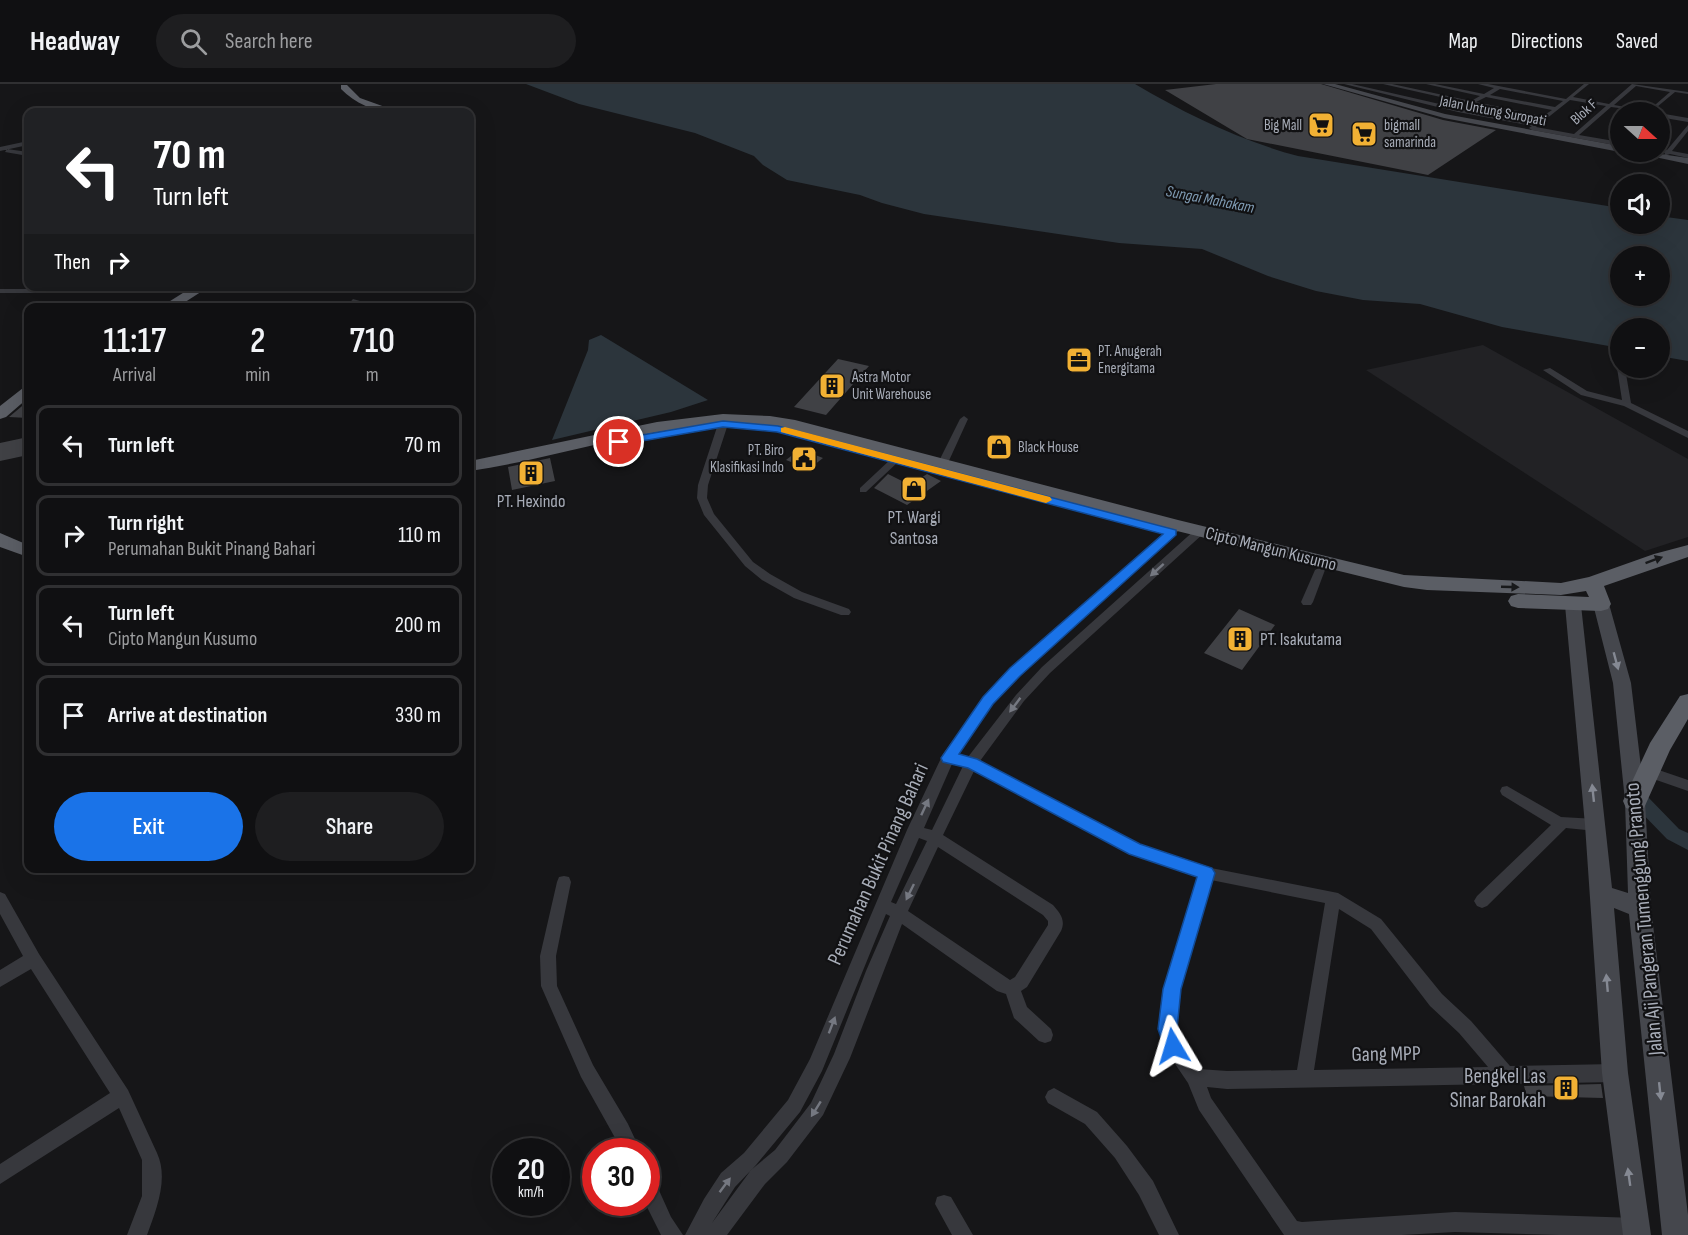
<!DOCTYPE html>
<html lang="en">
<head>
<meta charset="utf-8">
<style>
	body { margin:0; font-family:"Sofia Sans Condensed",sans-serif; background:#1e1e20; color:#f1f3f6; height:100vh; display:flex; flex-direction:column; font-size:22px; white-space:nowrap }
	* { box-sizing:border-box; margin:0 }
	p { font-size:20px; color:#9c9d9f }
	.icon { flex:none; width:33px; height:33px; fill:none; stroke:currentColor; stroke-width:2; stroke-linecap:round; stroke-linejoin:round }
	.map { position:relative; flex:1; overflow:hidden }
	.panel { position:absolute; left:24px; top:219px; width:450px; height:570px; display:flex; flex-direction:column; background:#101012; border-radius:12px; box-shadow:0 6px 24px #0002,0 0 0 2px #303032 }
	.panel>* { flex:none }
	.banner { position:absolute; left:24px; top:24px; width:450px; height:183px; border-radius:12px; box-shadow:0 6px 24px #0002,0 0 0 2px #303032; background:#202124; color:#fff; overflow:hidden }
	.needle { width:39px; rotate:111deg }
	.tools { position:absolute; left:1610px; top:18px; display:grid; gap:12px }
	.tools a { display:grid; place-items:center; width:60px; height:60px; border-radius:50%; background:#101012; box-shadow:0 6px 24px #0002,0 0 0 2px #303032; font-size:30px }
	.speed { position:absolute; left:492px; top:1054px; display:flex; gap:12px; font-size:30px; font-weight:700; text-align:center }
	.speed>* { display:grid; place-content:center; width:78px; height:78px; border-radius:50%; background:#101012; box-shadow:0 6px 24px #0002,0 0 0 2px #303032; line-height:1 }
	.speed small { font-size:15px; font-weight:400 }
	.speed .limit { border:9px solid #d22; background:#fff; color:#111 }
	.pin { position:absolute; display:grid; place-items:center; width:51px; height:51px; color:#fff; margin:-26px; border:3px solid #fff; border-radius:50%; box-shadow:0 2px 6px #0007 }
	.me { position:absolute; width:66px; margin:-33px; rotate:353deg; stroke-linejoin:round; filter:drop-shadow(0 0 4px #0008) }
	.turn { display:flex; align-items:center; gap:21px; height:126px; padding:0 30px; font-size:27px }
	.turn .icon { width:78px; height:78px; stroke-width:2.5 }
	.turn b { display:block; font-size:42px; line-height:51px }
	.then { display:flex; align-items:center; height:57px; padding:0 30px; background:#0003; gap:12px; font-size:22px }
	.eta { display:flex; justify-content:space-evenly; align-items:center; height:102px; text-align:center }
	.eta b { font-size:36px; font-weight:600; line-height:42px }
	.button { display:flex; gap:12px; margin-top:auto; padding:12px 30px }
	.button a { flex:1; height:69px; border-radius:36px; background:#1a73e8; color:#fff; font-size:24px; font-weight:600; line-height:69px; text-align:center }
	.button a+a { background:#1e1e20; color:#f1f3f6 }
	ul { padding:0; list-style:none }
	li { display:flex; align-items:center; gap:18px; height:81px; margin:0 12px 9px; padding:0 18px; border:3px solid #303032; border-radius:12px }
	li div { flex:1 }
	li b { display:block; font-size:22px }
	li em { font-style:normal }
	header { display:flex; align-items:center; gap:36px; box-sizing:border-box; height:84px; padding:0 30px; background:#101012; border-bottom:2px solid #303032 }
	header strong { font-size:28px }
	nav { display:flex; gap:33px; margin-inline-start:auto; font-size:21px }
	.search { width:420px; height:54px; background:#1e1e20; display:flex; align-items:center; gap:15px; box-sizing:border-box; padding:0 21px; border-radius:33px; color:#9c9d9f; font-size:22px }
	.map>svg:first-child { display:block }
	.built { fill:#222225 }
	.water { fill:#2c353c; fill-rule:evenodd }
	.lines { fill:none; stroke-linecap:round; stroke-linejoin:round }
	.canal { fill:#2c353c; fill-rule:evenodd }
	.building { fill:#404145 }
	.minor { fill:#37383d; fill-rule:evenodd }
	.secondary { fill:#45474d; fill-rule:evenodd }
	.trunk { fill:#5b5e65; fill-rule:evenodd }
	.oneway { fill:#18191b }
	.oneway2 { fill:#757881 }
	.oneway3 { fill:#858993 }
	.route { fill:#1a73e8; stroke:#114b97; stroke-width:1.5 }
	.slow { fill:#f59e0b }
	.labels { text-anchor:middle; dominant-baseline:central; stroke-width:4.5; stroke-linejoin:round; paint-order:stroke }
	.far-street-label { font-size:15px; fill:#a8adb8; stroke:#111113 }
	.far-poi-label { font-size:15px; fill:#a8adb8; stroke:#111113; text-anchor:start }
	.far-water-label { font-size:16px; font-style:italic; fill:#7f9bb3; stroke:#111113 }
	.poi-label { font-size:18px; fill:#a8adb8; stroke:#111113 }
	.street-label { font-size:18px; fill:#a8adb8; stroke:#111113 }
	.near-street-label { font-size:21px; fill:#a8adb8; stroke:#111113 }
	.near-poi-label { font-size:21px; fill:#a8adb8; stroke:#111113; text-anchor:end }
</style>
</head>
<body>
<header>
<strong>Headway</strong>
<div class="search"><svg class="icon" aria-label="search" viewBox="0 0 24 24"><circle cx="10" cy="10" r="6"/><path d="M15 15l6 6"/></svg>Search here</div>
<nav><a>Map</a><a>Directions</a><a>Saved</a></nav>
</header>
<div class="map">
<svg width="1688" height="1151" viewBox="0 0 1688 1151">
	<rect width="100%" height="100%" fill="#161618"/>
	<path class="built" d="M1483 261 1688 375V453L1645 467 1366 286Z"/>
	<path class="water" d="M526 0H1135C1186 30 1241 57 1298 72L1620 124V140H1659V132L1688 136V277L1659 272V244H1620V264L1502 243 1420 220 1363 216 1316 207 1268 192 1202 165 1119 159 924 130 882 119 860 111 787 96 763 81 754 72 695 49 579 20ZM1620 172H1659V212H1620Z
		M601 251 611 257 708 316 671 328 552 356 588 266 589 256Z"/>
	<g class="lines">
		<path class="canal" d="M1640 709 1646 711 1679 745 1688 749V766L1667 755 1634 721 1631 716 1634 711Z"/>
	</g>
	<path class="building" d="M1216 0H1321L1443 36 1496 46 1428 91 1247 55 1165 6Z
		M838 275 869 282 826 331 794 323Z
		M28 317V334L9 333Z
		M997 352 1012 356 1000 374 986 371Z
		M28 353V371L0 377V359Z
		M800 365 823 374 809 385 786 376Z
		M550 374 555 397 512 406 508 383Z
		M888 390 910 401 927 390 941 397 907 421 874 404Z
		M1239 525 1275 541 1242 586 1204 569Z
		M1601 1000 1603 1014 1527 1012 1524 1002Z"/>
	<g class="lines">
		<path class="minor" d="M1344 0H1352L1457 24 1467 19 1383 0H1392L1471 17 1480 12 1426 0H1435L1484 10 1494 4 1478 0H1488L1566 15 1584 0H1589L1573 13 1609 20 1632 0 1688 8V10L1675 8 1651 28 1611 23 1579 51 1620 58V62L1532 46 1529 44 1532 42 1458 28ZM1636 2 1670 8 1648 27 1614 21ZM1500 5 1563 17 1555 23 1490 11ZM1486 13 1552 26 1543 32 1476 18ZM1570 16 1606 22 1574 50 1536 43ZM1472 20 1540 35 1535 39 1463 25Z
			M1659 29 1688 34V38L1659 33Z
			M1688 41V47L1672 67 1688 70V74L1670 70 1664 72 1665 69 1661 68V66H1667Z
			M28 57V61L0 67V63Z
			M7 65 28 68V72L5 68Z
			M0 205H198L202 207 198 209H0Z
			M353 215 360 217 353 224H345Z
			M251 217 283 222 286 224 252 221 234 224Z
			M1620 282V284H1625L1631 319 1688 347V354L1624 322 1581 311 1543 286 1550 284 1587 307 1622 316 1617 284Z
			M964 332 968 335 947 381 945 383H939L937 381 960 335Z
			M723 337 728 340 708 401 707 414 714 430 753 478 770 490 802 508 849 525 851 528 849 531H841L794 514 762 496 745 482 704 431 697 414 698 401 718 340Z
			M895 373 898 374V378L866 408H860V404L892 374Z
			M1178 439 1183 442 1162 464 1047 564 1019 591 992 620 957 671 968 673 1016 611 1042 583 1196 445H1204L1205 447 1204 449 1050 589 1024 617 980 677 1140 760 1206 783 1338 809 1381 835 1442 910 1471 937 1510 982 1615 980 1621 983 1624 989 1621 995 1615 998 1227 1005 1207 1003 1211 1014 1297 1137 1302 1138 1455 1128 1636 1134 1643 1137 1646 1144 1643 1151H1559L1455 1148 1402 1151H1284L1199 1026 1188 999 1167 968 1159 944 1164 905 1198 792 1130 769 974 687 943 751 1053 821C1060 829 1066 836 1061 847L1027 903 1021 907 1027 923 1051 945 1053 951 1051 957 1045 959 1039 957 1014 934 1006 910 997 907 902 840 850 974 823 1031 787 1078 765 1100 727 1151H685L704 1115 721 1089 744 1069 788 1016 810 975 907 746 943 670 984 614 1011 585 1039 558 1154 460 1174 440ZM952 680 963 682 932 746 924 744ZM919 754 927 757 896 820 891 818ZM938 763 1043 831 1048 837V841L1015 893 1010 896 908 827ZM1211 796 1325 819 1297 986 1227 987 1199 985 1180 957 1175 944 1180 905ZM1339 825 1371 845 1430 922 1459 949 1488 983 1314 986ZM886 830 890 832 866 887 834 970 811 1019 775 1066 751 1086 712 1139 735 1103 756 1081 800 1028 822 987Z
			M1320 483 1325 486 1313 518 1311 521H1303L1301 518 1315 486Z
			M1647 682 1688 696V707L1642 691 1640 687 1642 683Z
			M1507 702 1561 733 1596 735 1601 737 1603 741 1601 745 1596 747 1566 744 1487 822 1482 824 1477 822 1474 817 1477 812 1551 741 1502 711 1500 707 1502 703Z
			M564 792 569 793 571 798 556 872 557 902 593 981 628 1040 641 1068H623L581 993 541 902 540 872 557 798 559 793Z
			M0 808 5 810 39 870 128 1006 157 1069C169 1095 156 1126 147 1151H127L142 1112V1076L119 1024 0 1100V1080L110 1009 31 885 0 903V886L23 872 0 830Z
			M1054 1004 1097 1028 1127 1062 1153 1097 1179 1151H1159L1139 1111 1115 1074 1085 1040 1048 1019 1045 1013 1048 1007Z
			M646 1091 653 1093 671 1133 683 1151H661L645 1119H646Z
			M944 1111 951 1113 973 1151H952L935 1120 937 1113Z"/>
		<path class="secondary" d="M1323 0H1335L1445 30 1620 62V68L1444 34Z
			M1631 68H1647L1688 74V80Z
			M1601 514 1607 516 1609 520 1631 599 1645 717 1651 824 1688 1131V1151H1662L1629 830 1614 824 1628 989 1651 1151H1623L1602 989 1585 741 1565 521 1567 517H1579L1581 521 1612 804 1628 809 1625 717 1613 599 1593 520 1595 516Z"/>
		<path class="trunk" d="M341 1H347L360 14 399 28C378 30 356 20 341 5Z
			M194 202H210L176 224H159Z
			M28 302V314L6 333 0 335V322L23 304Z
			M723 330 770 332 795 336 1178 436 1404 491 1561 499 1589 493 1654 470 1688 461V473L1604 502 1611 520 1608 525 1601 527 1518 524 1511 522 1508 517 1511 512 1518 510 1589 513 1586 507 1561 511 1427 506 1404 503 1169 445 794 346C682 326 579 371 470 387V377L657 338Z
			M0 449 28 461V473L0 463Z
			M1688 610V635L1670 666 1644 724 1635 727 1626 724 1623 717 1650 659 1680 612Z"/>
	</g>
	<defs><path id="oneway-solid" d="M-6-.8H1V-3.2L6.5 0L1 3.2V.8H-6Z" transform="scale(1.5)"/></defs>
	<g class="oneway">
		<use href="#oneway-solid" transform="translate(1654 476) rotate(-20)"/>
		<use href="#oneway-solid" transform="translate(1510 503) rotate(2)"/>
	</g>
	<g class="oneway2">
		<use href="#oneway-solid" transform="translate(1157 486) rotate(138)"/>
		<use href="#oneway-solid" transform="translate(1015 621) rotate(127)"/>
		<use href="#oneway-solid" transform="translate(925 723) rotate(-65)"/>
		<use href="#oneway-solid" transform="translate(910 808) rotate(116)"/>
		<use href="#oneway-solid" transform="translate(832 941) rotate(-69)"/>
		<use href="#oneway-solid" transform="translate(816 1025) rotate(122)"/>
		<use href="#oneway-solid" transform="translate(725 1101) rotate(-53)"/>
	</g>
	<g class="oneway3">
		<use href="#oneway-solid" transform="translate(1616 577) rotate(75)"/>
		<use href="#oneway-solid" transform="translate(1593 709) rotate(-96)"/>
		<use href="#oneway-solid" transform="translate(1607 899) rotate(-95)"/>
		<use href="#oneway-solid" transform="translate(1660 1007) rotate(84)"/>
		<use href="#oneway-solid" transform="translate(1629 1093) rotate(-98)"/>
	</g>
	<path class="route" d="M723 337 778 342 1176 446V451L1020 592 993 620 959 670 977 675 1140 760 1212 784 1215 789 1181 905 1177 945 1182 962 1179 969 1173 972 1166 969 1158 945 1163 905 1197 793 1129 770 968 684 943 678 941 674 983 613 1010 584 1163 450 777 348 723 343 619 361 614 358 619 355Z"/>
	<path class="slow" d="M785 343 1050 413 1052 416 1046 419 1042 418 781 348V344Z"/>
	<defs>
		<g id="supermarket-square" transform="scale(1.35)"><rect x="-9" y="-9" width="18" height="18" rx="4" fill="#f2b134" stroke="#111113"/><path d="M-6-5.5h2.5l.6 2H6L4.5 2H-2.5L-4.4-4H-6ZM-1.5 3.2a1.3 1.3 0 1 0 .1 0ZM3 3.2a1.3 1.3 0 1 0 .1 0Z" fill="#111"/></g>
		<g id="office-square" transform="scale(1.35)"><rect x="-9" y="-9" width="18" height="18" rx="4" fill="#f2b134" stroke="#111113"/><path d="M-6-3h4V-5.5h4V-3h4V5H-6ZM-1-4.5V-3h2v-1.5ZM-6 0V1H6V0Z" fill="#111"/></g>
		<g id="building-square" transform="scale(1.35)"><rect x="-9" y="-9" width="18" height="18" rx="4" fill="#f2b134" stroke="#111113"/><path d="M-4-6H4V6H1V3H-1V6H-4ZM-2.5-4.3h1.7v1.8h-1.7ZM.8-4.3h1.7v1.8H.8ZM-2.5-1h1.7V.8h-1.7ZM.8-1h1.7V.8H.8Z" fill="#111"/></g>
		<g id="shop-square" transform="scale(1.35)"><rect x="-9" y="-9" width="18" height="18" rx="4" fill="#f2b134" stroke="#111113"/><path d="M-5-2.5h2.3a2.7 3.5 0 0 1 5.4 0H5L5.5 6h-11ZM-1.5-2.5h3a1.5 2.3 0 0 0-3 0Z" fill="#111"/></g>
		<g id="civic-square" transform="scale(1.35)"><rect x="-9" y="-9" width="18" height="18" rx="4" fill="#f2b134" stroke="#111113"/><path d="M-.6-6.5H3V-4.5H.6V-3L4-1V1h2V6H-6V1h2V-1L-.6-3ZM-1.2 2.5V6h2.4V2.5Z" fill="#111"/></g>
	</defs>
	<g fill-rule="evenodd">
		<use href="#supermarket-square" x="1321" y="41"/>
		<use href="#supermarket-square" x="1364" y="50"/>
		<use href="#office-square" x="1079" y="276"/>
		<use href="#building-square" x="832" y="302"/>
		<use href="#shop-square" x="999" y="363"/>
		<use href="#civic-square" x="804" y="375"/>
		<use href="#building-square" x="531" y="389"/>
		<use href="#shop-square" x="914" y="405"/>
		<use href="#building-square" x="1240" y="555"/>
		<use href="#building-square" x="1566" y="1004"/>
	</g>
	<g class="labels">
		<g class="far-street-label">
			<text transform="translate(1493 27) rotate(11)">Jalan Untung Suropati</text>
			<text transform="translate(1584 28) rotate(-42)">Blok F</text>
		</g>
		<g class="far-poi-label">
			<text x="1302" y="41" text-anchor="end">Big Mall</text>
			<text x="1384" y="41">bigmall<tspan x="1384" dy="17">samarinda</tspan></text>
			<text x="1098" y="267">PT. Anugerah<tspan x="1098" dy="17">Energitama</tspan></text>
			<text x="852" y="293">Astra Motor<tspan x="852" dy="17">Unit Warehouse</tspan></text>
			<text x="1018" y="363">Black House</text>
			<text x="784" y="366" text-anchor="end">PT. Biro<tspan x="784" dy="17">Klasifikasi Indo</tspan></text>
		</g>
		<g class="far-water-label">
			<text transform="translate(1210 116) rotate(11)">Sungai Mahakam</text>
		</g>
		<g class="poi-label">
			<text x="531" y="417">PT. Hexindo</text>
			<text x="914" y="433">PT. Wargi<tspan x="914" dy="21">Santosa</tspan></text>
			<text x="1260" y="555" text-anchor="start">PT. Isakutama</text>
		</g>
		<g class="street-label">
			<text transform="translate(1271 465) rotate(14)">Cipto Mangun Kusumo</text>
		</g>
		<g class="near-street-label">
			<text transform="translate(878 780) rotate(-66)">Perumahan Bukit Pinang Bahari</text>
			<text transform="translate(1644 835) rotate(-95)">Jalan Aji Pangeran Tumenggung Pranoto</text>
			<text transform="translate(1386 970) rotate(-1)">Gang MPP</text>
		</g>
		<g class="near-poi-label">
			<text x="1546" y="992">Bengkel Las<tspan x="1546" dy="24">Sinar Barokah</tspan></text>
		</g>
	</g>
</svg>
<div class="tools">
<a><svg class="needle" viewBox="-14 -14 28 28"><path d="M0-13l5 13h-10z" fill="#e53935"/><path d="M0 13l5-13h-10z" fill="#9c9d9f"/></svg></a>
<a><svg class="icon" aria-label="sound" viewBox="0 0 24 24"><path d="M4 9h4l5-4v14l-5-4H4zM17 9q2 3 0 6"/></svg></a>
<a>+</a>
<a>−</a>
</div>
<div class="speed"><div>20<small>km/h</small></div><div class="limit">30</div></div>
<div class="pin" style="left:619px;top:358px;background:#d93025"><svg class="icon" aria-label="arrive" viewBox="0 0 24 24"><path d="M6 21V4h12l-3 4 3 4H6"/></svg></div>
<svg class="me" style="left:1173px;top:962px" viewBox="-20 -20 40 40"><path d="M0-17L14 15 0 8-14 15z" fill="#1a73e8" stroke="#fff" stroke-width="4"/></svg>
<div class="banner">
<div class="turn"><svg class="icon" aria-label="left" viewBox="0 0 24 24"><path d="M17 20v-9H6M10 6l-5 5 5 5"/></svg><div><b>70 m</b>Turn left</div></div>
<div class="then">Then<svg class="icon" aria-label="right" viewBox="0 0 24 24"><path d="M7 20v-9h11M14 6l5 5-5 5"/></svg></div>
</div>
<section class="panel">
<div class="eta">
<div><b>11:17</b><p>Arrival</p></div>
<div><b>2</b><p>min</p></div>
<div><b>710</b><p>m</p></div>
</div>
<ul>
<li><svg class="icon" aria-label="left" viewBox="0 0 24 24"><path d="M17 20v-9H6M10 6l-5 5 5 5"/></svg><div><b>Turn left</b></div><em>70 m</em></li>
<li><svg class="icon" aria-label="right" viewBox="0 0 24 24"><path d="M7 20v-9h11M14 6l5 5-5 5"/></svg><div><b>Turn right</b><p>Perumahan Bukit Pinang Bahari</p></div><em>110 m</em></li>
<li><svg class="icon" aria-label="left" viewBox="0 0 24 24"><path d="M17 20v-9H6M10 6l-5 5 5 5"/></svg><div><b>Turn left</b><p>Cipto Mangun Kusumo</p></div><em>200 m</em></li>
<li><svg class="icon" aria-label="arrive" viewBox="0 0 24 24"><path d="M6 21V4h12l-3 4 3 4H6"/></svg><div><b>Arrive at destination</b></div><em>330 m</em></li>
</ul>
<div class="button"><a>Exit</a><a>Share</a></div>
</section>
</div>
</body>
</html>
